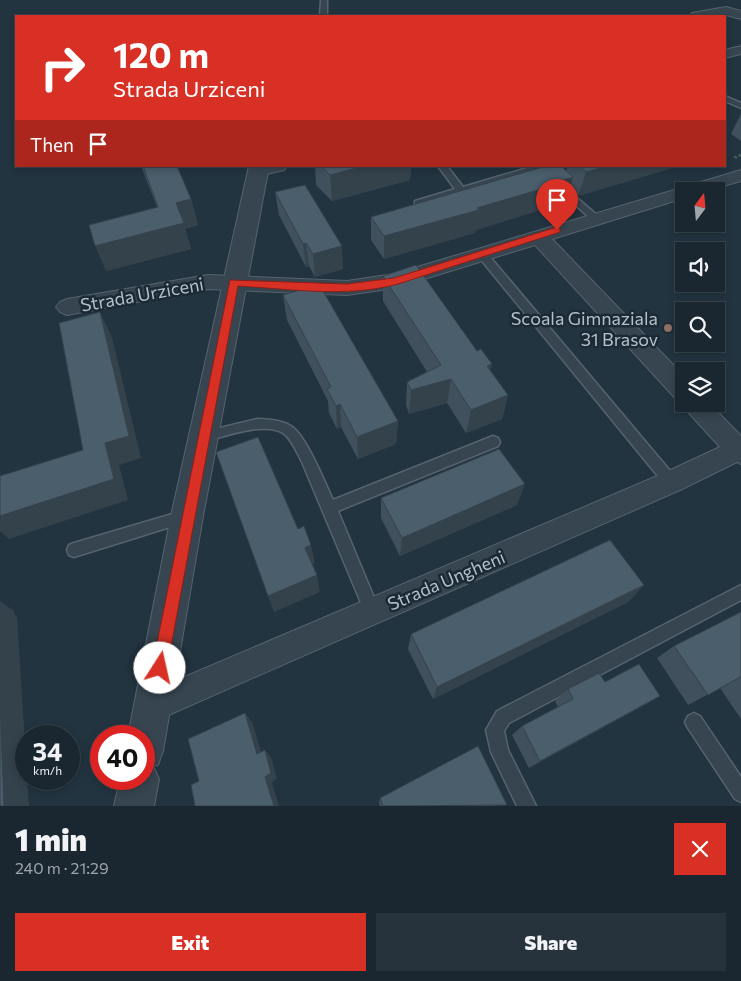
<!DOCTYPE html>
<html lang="en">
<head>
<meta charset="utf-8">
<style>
	body { margin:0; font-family:Commissioner,sans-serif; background:#27333c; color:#f1f3f6; height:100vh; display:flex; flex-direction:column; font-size:19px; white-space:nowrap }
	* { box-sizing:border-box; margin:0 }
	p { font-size:16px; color:#9fa5ab }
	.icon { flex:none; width:28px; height:28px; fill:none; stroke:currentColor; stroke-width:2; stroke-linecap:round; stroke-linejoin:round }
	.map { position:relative; height:806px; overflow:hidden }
	.details { display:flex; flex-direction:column; background:#1a2730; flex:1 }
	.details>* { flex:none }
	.hud { position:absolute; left:15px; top:15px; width:711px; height:152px; border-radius:0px; box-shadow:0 2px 8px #0003,0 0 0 1px #38444c; background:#d93025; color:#fff; overflow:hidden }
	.needle { width:32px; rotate:16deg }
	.buttons { position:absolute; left:675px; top:182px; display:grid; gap:10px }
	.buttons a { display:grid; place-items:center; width:50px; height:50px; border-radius:0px; background:#1a2730; box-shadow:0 2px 8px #0003,0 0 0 1px #38444c; font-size:25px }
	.speed { position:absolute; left:15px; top:725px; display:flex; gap:10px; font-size:25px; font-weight:700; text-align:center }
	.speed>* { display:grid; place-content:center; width:65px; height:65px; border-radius:50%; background:#1a2730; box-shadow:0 2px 8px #0003,0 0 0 1px #38444c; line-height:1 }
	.speed small { font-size:12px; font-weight:400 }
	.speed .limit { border:8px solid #d22; background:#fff; color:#111 }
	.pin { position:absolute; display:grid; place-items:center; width:42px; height:42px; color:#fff; margin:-51px -21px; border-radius:50% 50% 50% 0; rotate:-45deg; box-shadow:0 0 5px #0007 }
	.pin .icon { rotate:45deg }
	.me { position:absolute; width:55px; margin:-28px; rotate:10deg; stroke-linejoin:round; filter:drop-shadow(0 0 4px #0008) }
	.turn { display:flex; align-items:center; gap:18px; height:105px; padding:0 15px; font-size:22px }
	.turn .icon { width:65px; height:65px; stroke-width:2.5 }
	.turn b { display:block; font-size:35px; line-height:42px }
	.then { display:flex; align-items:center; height:48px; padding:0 15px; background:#0003; gap:10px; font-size:19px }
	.round { display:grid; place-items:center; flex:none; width:52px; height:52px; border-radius:0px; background:#27333c }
	.headline { display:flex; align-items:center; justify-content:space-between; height:85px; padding:0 15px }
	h1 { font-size:30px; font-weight:800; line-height:38px }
	.action { display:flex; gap:10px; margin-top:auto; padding:10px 15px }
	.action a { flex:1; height:58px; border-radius:0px; background:#d93025; color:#fff; font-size:20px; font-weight:800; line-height:58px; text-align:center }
	.action a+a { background:#27333c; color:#f1f3f6 }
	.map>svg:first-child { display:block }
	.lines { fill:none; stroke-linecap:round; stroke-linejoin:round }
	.service-casing { stroke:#55636e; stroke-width:3 }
	.minor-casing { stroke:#55636e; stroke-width:2 }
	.tertiary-casing { stroke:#55636e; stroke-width:2 }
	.path { stroke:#435d5c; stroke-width:2.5; stroke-dasharray:3 3; stroke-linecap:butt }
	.service { fill:#374550; fill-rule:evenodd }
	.minor { fill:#374550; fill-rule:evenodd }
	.tertiary { fill:#374550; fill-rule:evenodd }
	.wall { fill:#40515d }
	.shaded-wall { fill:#34424c }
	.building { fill:#4b5e6c; stroke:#34424c }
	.route { fill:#d93025; stroke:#8d1f18 }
	.education-dot { fill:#8d6e63; stroke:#1c2a35; stroke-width:2 }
	.labels { text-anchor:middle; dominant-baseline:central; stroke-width:5; stroke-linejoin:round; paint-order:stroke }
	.street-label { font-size:18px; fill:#b3c0cb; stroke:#1c2a35 }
	.poi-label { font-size:18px; fill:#b3c0cb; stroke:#1c2a35; text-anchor:end }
</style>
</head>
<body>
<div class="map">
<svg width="741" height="806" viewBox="0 0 741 806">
	<rect width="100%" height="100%" fill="#223440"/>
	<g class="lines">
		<g class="service-casing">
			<path id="service" d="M321 0H327V16H320Z
				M725 96 741 103V108L725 101Z
				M438 166H447L463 187 534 166H549L418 206 415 205V201L455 189Z
				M556 180 598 216V220H592L553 185V181Z
				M482 251 486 252 676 478 678 482 676 486 671 488 666 486 478 256 477 254Z
				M257 419C268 419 281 420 291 426 306 435 325 483 333 500L493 436 498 438 500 442 498 446 338 511 380 612 377 617 372 620 367 617 302 462C297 453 292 439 283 433 264 421 223 437 203 442L198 441 197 437 198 433 203 432Z
				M186 510 191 511 193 516 191 521 186 522 74 557 69 555 67 550 69 545 74 543Z
				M741 585V600L509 723 504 731 508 750 536 806H517L491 752 486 730 497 711Z
				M694 713 700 716 741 777V802L735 799 688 728 685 722 688 716Z"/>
		</g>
		<g class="minor-casing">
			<path id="minor" d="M726 7 741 11V19L726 15 690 16 692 13Z
				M741 46V54L725 58V50Z
				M256 166H287L284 170 258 176 252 175 249 171Z
				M741 170V181L706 191H684V198L552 239 684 376V401L676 399 535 245 395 288 347 295 208 289 67 315 60 312 56 307 60 302 67 299 208 275 347 281 394 274Z
				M684 403 710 404 741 436V464L737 462 680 490 164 717 153 722 142 717 137 706 142 695 662 474 720 447 687 411Z"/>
		</g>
		<g class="tertiary-casing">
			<path id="tertiary" d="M249 166H269L203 516 163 751 158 765 153 766 159 779 154 806H114L120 779H144V736H128L171 516Z"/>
		</g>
		<path class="path" d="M737 158 735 157 741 155"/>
		<use href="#service" class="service"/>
		<use href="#minor" class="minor"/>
		<use href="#tertiary" class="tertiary"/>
	</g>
	<path class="wall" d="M741 114V141L731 134Z
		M141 166H177L191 199 198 225 185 229 191 249 106 271 157 207Z
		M315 166H411L410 180 332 201 316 185Z
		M568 166H679L578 196 570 188 567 200 547 206 546 208 476 230 475 233 384 259 371 240V217L566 171Z
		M275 192 343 269 315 277 309 266 306 267 279 215Z
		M383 276 492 364 490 370 508 395 502 419 466 433 447 403 409 414 406 405 407 382 427 372 383 301Z
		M283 295 398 421 396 444 358 459 341 427 337 429 329 413 328 401 287 320Z
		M381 498 517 505 400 556 381 518Z
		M644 585 628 602 433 699 408 649 411 634Z
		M741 612V719L720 688 688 705 657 658 674 646Z
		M605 682 660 696 641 707 529 768 512 735 522 726 558 707 555 701 568 689Z
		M380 798 506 806H380L379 803Z"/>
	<path class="shaded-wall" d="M364 166H411L410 180 332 201 330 175Z
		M607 166H679L578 196 586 172Z
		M573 177 567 200 547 206 546 208 476 230 475 233 384 259V236Z
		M191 199 198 225 185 229 191 249 106 271 95 246 176 203Z
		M306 243 309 266 306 267 303 244Z
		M342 246 343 269 315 277 313 254Z
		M100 312 112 337 141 458 119 465 128 500 9 539 0 531V516L105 443Z
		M492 364 486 388 487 366Z
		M451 379 447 403 409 414 411 390Z
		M508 395 502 419 466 433 471 410Z
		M340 404 341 427 337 429 336 406Z
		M398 421 396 444 358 459 357 437Z
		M525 484 517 505 400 556 402 538Z
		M311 545 315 563 308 566 305 548Z
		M317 575 320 592 274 612 268 596Z
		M644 585 628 602 433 699 437 687Z
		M0 601 14 611V614L17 617 26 761V779H27L29 806H4L0 701Z
		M660 696 641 707 529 768 540 761Z
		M245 713 252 722 264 761 257 754Z
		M265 750 271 757 277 778 272 783 279 806H274L265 777Z"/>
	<path class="building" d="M143 166H177L191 199 176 203 184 223 95 246 89 225 158 207Z
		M321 166H364L330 175Z
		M546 166H561L573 177 551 184 552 186 477 208 479 210 384 236 371 217Z
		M579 166H607L586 172Z
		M305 185 342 246 313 254 306 243 303 244 275 192Z
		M416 265 477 351 481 349 492 364 487 366 508 395 471 410 451 379 411 390 407 382 441 365 383 276Z
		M319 284 398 421 357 437 340 404 336 406 327 389 331 387 283 295Z
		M100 312 129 436 105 443 114 479 0 516V476L83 450 59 323Z
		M258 437 298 529 304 526 311 545 305 548 317 575 268 596 216 452Z
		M499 449 525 484 402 538 381 498Z
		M610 540 644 585 437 687 411 634Z
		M741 612V678L740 677 708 695 674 646Z
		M639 664 660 696 540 761 522 726 573 699 568 689 599 673 605 682Z
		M0 701 4 806H0Z
		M245 713 257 754 265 750 271 773 265 777 274 806H195L191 785 199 781 188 739Z
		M478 746 507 805 383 806 380 798Z"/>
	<path class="route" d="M557 227 560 228V232L398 284C347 298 290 289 238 286L167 668 165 673 160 676 154 673 152 668 230 280 347 284 394 278Z"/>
	<circle class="education-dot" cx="668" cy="328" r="5"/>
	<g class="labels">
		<g class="street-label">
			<text transform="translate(142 294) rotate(-10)">Strada Urziceni</text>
			<text transform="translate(446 580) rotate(-23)">Strada Ungheni</text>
		</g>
		<g class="poi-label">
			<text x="658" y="318">Scoala Gimnaziala<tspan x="658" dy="21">31 Brasov</tspan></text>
		</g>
	</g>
</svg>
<div class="buttons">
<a><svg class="needle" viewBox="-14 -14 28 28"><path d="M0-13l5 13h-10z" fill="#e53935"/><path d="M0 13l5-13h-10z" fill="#9fa5ab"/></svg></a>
<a><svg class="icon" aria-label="sound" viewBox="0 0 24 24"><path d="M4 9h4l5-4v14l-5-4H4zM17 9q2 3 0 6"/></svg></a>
<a><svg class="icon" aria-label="search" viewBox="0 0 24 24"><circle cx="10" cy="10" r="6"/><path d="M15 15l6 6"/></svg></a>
<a><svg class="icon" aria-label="layers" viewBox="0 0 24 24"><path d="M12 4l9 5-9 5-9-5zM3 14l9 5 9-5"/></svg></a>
</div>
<div class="speed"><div>34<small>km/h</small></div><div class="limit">40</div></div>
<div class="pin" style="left:557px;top:230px;background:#d93025"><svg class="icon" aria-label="arrive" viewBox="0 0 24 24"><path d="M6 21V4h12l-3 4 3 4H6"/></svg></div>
<svg class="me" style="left:160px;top:668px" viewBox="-20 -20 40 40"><circle r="19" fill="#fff"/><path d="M0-13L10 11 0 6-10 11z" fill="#d93025"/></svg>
<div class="hud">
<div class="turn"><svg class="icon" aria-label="right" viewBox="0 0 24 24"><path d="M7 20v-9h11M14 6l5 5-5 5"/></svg><div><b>120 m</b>Strada Urziceni</div></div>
<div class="then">Then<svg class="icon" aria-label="arrive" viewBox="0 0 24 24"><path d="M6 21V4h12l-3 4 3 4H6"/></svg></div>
</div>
</div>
<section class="details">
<div class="headline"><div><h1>1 min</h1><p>240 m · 21:29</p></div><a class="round" style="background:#d93025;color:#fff"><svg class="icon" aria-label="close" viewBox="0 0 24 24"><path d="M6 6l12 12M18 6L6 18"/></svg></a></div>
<div class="action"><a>Exit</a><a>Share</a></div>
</section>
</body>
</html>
